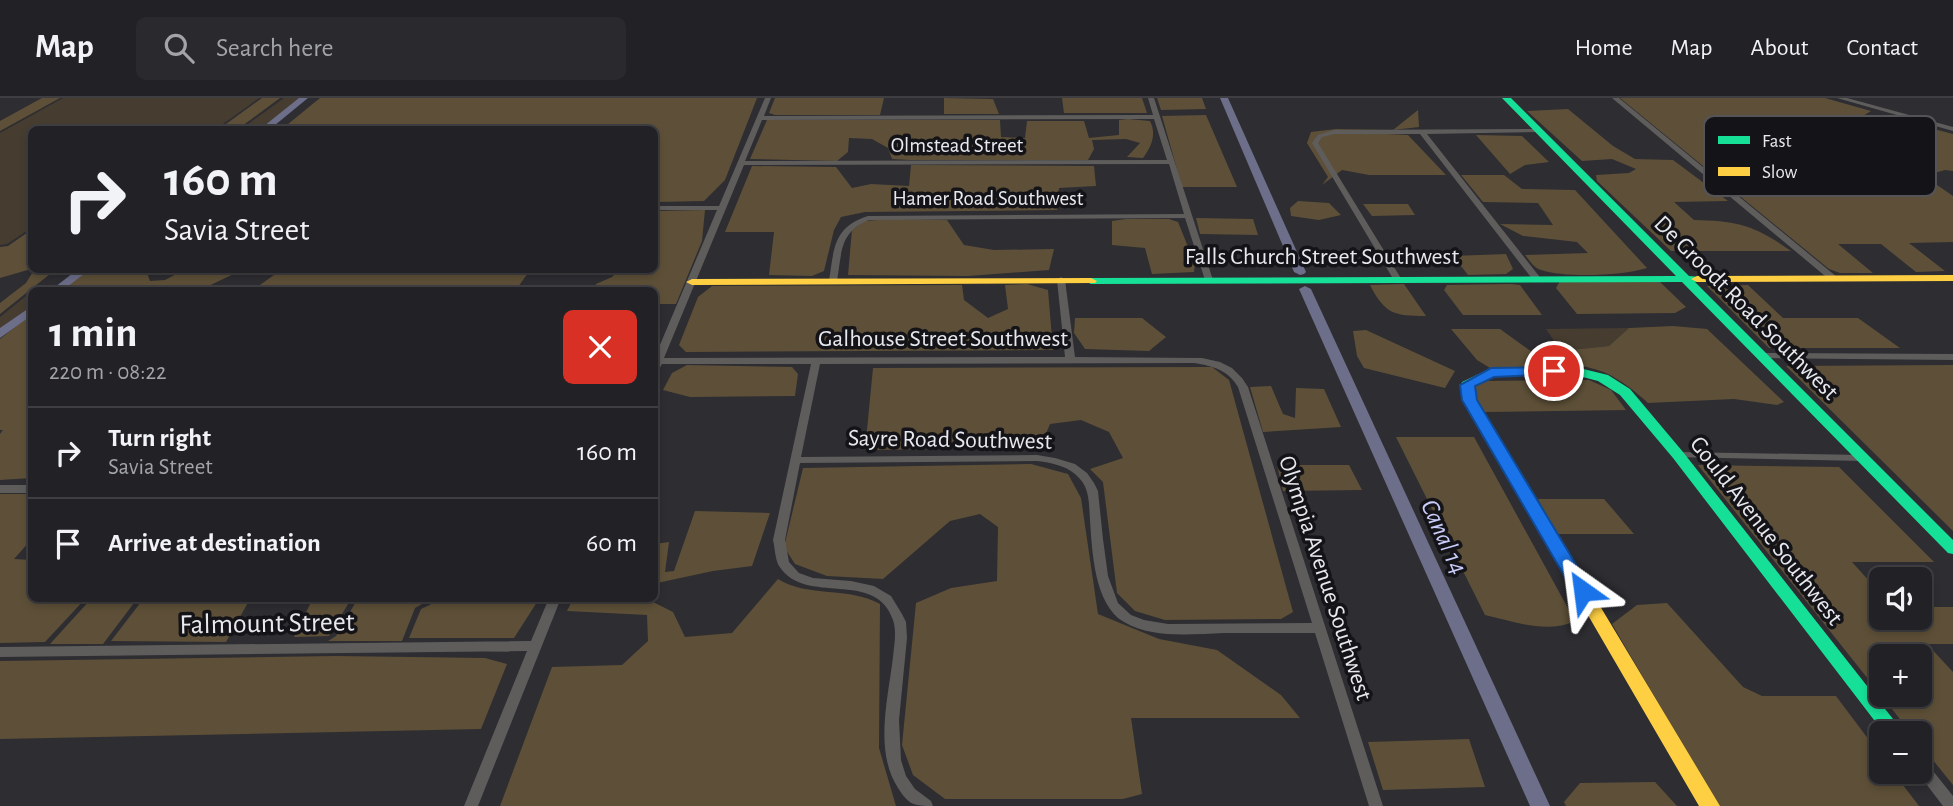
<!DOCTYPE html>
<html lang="en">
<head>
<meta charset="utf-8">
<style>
	body { margin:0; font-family:"Alegreya Sans",sans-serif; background:#2a2a2e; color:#f1f3f6; height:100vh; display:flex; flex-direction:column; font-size:26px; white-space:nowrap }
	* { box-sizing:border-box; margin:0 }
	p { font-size:23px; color:#a2a4a7 }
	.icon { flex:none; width:38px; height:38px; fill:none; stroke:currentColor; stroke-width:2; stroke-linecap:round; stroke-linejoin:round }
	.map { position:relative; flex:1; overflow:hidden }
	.drawer { position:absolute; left:28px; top:189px; width:630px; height:315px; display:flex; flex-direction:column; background:#222226; border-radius:10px; box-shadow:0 4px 10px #0003,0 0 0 2px #3f3f43 }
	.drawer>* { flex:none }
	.top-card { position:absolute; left:28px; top:28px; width:630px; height:147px; border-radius:10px; box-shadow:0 4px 10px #0003,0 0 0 2px #3f3f43; background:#222226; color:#f1f3f6; overflow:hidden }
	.controls { position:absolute; left:1869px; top:469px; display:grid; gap:14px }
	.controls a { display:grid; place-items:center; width:63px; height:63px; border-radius:10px; background:#222226; box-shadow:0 4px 10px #0003,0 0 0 2px #3f3f43; font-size:35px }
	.pin { position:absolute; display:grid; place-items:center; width:60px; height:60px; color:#fff; margin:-30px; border:4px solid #fff; border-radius:50%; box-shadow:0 2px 7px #0007 }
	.me { position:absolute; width:77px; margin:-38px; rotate:329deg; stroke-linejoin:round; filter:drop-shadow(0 0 5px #0008) }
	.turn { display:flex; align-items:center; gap:24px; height:147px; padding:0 21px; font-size:32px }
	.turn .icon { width:91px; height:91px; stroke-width:2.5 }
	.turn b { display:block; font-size:49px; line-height:60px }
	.round { display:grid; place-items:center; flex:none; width:74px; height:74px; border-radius:10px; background:#2a2a2e }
	.head { display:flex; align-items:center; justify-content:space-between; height:119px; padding:0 21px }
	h1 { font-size:42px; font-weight:600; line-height:52px }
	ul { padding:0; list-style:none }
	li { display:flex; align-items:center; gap:21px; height:91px; padding:0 21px; border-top:2px solid #3f3f43 }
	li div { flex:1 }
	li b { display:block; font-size:26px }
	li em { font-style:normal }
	header { display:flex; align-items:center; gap:42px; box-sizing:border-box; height:98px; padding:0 35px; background:#222226; border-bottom:2px solid #3f3f43 }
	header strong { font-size:33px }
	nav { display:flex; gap:38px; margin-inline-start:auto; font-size:24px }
	.search { width:490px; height:63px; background:#2a2a2e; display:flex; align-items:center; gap:18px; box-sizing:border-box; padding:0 24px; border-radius:10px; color:#a2a4a7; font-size:26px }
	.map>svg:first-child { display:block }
	.green { fill:#463d30 }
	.forest { fill:#5e5038; fill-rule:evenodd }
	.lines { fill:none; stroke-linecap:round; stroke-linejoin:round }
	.canal { fill:#6c6e8a; fill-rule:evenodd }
	.street { fill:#5e5d5c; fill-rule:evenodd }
	.fast { fill:#16e098; fill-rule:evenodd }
	.slow { fill:#ffcf43; fill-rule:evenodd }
	.route { fill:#1a73e8; stroke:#114b97; stroke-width:2 }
	.labels { text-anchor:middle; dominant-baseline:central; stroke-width:7; stroke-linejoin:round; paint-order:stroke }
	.far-street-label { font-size:21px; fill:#e8e9ee; stroke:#141418 }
	.street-label { font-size:24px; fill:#e8e9ee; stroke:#141418 }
	.water-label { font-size:26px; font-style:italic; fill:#caccf9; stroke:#141418 }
	.near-street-label { font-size:28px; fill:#e8e9ee; stroke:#141418 }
	.key { fill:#141418; stroke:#545458; stroke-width:2 }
	.key-label { font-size:19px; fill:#e8e9ee }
</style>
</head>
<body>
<header>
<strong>Map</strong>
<div class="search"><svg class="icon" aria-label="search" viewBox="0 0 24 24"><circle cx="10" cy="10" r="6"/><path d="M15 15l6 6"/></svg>Search here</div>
<nav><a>Home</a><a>Map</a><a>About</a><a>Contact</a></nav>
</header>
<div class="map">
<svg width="1953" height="708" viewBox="0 0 1953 708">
	<rect width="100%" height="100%" fill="#2d2d32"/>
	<path class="green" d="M63 0H259L216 31 32 32 31 130 7 146 0 147V35Z
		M284 0H301L261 31H241Z
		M31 194V212L0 237V219Z
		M1629 230 1609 248 1561 253 1546 231Z"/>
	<path class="forest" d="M42 0H60L0 33V23Z
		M262 0H280L238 31H219Z
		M320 0H757L725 82 704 103 655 104 654 32 282 31Z
		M775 0H884L880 17H775L769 15Z
		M944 0 993 1 999 16H944Z
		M1062 0H1142L1147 15H1064Z
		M1157 0H1202L1206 11 1161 12Z
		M1620 0H1825L1871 13 1855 23 1882 32 1911 25 1953 36V73L1945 72 1924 78 1953 98V144L1909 145 1945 173 1916 174 1881 146H1838L1873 175H1840L1829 171Z
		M1568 11 1613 48 1635 61 1673 62 1728 103 1674 104 1694 122C1738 123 1754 127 1791 153H1671L1597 83 1596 77 1629 75 1636 71 1612 61 1582 63 1527 13Z
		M1418 12 1419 29 1393 32 1387 36 1408 37 1446 77H1369L1342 72 1322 87 1328 79 1307 45 1311 34 1336 31 1393 32Z
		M1206 17 1237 89H1182L1162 18Z
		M1128 21 1150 23C1157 37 1151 49 1143 60L1127 59 1140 45 1126 41 1092 42 1094 51 1088 62H910L892 61 888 50 872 41 849 40 848 54 837 63 750 61 767 22H1000L1001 39 1025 40 1027 23H1084L1089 40 1119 37V22Z
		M1476 37 1522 38 1549 64 1525 67 1510 76Z
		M911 67 1094 68 1096 88 1059 90 1057 112 865 114 841 119 834 132 824 173 812 178 769 177 774 134H725L752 68 836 69 852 90 871 86 909 88Z
		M1461 77H1504L1522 91 1575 92 1647 170C1622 178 1565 180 1541 172 1534 170 1530 163 1525 157L1588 155 1577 144 1523 138 1500 126 1553 127 1538 105 1483 104Z
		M1298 103 1329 105 1341 117 1319 122 1291 118 1290 110Z
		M1363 106H1408L1415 117 1372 118Z
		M705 112 702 143 676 206H655L654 192H595L596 186 612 179 619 172H654L655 113Z
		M1196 120 1253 121 1258 137 1200 136Z
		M891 121 947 122 964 147 994 152 1054 151 1049 172 968 178 848 177 852 132 864 123Z
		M1126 121H1169L1178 124 1195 166 1194 174 1152 176 1145 150 1112 147V123Z
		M31 132V171L0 180V149L8 148Z
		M1506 156 1513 171 1506 176 1468 177 1453 158Z
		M34 172H55L0 216V205L26 185Z
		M87 172H146L150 183 165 182 184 172H242L200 192H61Z
		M281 172H530L516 192H253Z
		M1560 183 1660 184 1686 209 1675 215 1577 216 1556 190Z
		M1027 186 1048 192 1053 252 686 254 679 247 698 199 712 188 962 187 964 202 988 220 1008 211 1005 187Z
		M1404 186 1426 218C1394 218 1385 216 1370 187Z
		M1511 186 1520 187 1542 217H1463L1444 192 1447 187Z
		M1748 187 1783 220H1858L1900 250H1769L1707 188Z
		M31 216V380L0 382V336L3 332H0V241Z
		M1075 220H1142L1166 239 1149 253 1085 251 1074 235Z
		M1673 228 1707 231 1784 304 1777 307 1734 301 1648 305C1635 293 1622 283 1606 275 1584 266 1579 272 1561 253L1609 248 1629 230Z
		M1451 231H1500L1553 269 1490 270 1477 262Z
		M1366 232 1455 273 1445 290 1364 270 1357 258 1353 233Z
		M687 267 792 269 798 276 795 298 690 299 663 292 672 275Z
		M1953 267V433L1786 268Z
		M1212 269 1229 282 1293 514 1281 521 1165 522 1135 513 1117 495 1103 384 1090 371 1123 360 1109 334 1081 322 1050 326 1040 350 865 352 873 270Z
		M1589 282 1611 292 1626 312 1484 314 1473 297 1476 286 1488 283Z
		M1271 288 1283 316 1295 320 1296 290 1324 291 1341 329 1263 334 1250 289Z
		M1396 339H1474L1575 523C1547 536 1515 524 1485 517Z
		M1031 366 1068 376 1081 400 1098 516 1159 541 1217 552 1281 597 1300 620H1131L1142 696 1123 701H945L913 677 902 647 916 505 951 490 997 483 998 429 980 416 950 423 883 481 827 478 795 466 784 449 803 370Z
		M1277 367H1349L1362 392 1283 393Z
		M1698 367 1839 369 1934 464H1852L1881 496V520H1920V509H1953V546H1927L1953 574V687L1920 646V635H1911ZM1881 558H1920V597H1881Z
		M0 396H31V442L14 461 31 462 32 500 85 501 45 544 0 545Z
		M1538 401H1604L1634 436H1556Z
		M695 413 770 415 752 468 713 473 657 485 655 488V446L669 444 665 474 674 473Z
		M778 481C808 500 848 488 880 506L879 650 896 708H500L552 569 622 567 648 543 647 517 567 513 573 501H647L673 514 685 539 732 535Z
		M144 500H250V501L226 544 111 543Z
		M313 500 351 501 329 538 294 539Z
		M358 500H431V501L415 510 402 543H328L336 538Z
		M91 501H137L103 546H50Z
		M442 501V500L539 501 514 540H409L421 511Z
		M1667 505 1743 589 1762 598H1836L1881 658V674H1893L1919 708H1718L1612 526 1637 507Z
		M335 558 485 560 507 566 481 631 0 641V563Z
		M1469 641 1485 689 1383 692 1368 644Z
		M1655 684 1677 708H1566L1564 704 1580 685Z"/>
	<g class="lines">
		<path class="canal" d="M299 0H308L269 32H259Z
			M1220 0H1228L1306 174 1304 176 1300 177 1294 174Z
			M77 172H89L63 192H51Z
			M1305 188 1311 191 1550 708H1530L1299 191Z
			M32 208V217L0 240V230Z"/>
		<path class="street" d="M765 0H771L764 18 1153 17 1148 0H1154L1213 182 1212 184 1209 185 1205 182 1185 120 869 122C839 134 842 155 837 183L833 186 829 183C834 151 833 129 868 118L1184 116 1169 66 744 67 664 260 1065 259 1057 182 1061 179 1065 182 1075 259 1202 260 1220 264 1232 270 1242 280 1248 289 1383 708H1369L1315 535C1284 535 1254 535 1224 535 1192 536 1153 541 1124 524 1094 507 1092 452 1090 422 1089 408 1090 392 1080 381 1069 368 1053 365 1037 363L800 365 785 442 789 464 799 475 813 480 851 483 874 488 891 498 902 516 906 524 907 540 899 622 901 662 906 678 915 691 931 703 933 708C914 708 909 707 898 690 874 653 888 601 893 559 894 548 897 534 893 522 876 470 805 509 779 468 775 461 775 450 773 442L811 266H662L657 275 654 276V261L717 112H654V108H719ZM1154 21 1167 62 745 63 762 22ZM1194 265C1213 268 1228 272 1238 289L1312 525 1168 526 1144 522 1131 517 1118 505 1108 478 1103 441 1098 393 1094 385 1087 375 1075 366 1055 360 1037 357 801 359 820 266Z
			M1612 0H1619L1837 179V183H1831Z
			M1837 0H1847L1953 29V33Z
			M1539 31 1542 33 1541 34 1427 36 1539 178 1540 180 1536 183 1533 182 1420 36H1334L1322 39 1318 45 1402 182 1398 185 1395 184 1312 45 1318 37 1334 32Z
			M1761 255 1953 256V262L1758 260 1756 258 1758 256Z
			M1678 354 1863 357 1868 360 1863 363 1674 359 1673 357 1674 355Z
			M0 387H32V395H0Z
			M549 500H561L478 708H464L527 553 0 559V549L531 543Z
			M1920 661 1925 663 1953 698V708H1943L1917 674H1920Z"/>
		<path class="fast" d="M1502 0H1511L1689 178 1701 179V183L1695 184 1953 442V456L1948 455 1682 184 1091 186 1085 183 1091 180 1676 178Z
			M1575 269 1608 277 1630 291 1683 354 1904 635H1884L1673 360 1620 297 1598 283 1575 277 1494 278 1474 289 1477 302 1489 323 1482 327 1477 326 1463 302 1461 287 1462 284 1491 270Z"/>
		<path class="slow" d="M1953 177V183L1697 184 1691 181 1697 178Z
			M1091 180 1097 183 1095 185 692 187 686 184 692 181Z
			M1482 319 1489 323 1720 708H1699L1475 323Z"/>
	</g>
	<path class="route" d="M1554 269 1559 270 1561 273 1559 276 1494 279 1475 288 1477 302 1592 493 1589 498H1576L1462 302 1460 287 1491 270Z"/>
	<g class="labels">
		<g class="far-street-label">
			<text x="957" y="47">Olmstead Street</text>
			<text x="988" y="100">Hamer Road Southwest</text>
		</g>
		<g class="street-label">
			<text x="1322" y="159">Falls Church Street Southwest</text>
			<text transform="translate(1746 210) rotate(45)">De Groodt Road Southwest</text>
			<text x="943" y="241">Galhouse Street Southwest</text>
			<text transform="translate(950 342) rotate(1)">Sayre Road Southwest</text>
			<text transform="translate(1766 433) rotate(52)">Gould Avenue Southwest</text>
			<text transform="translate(1325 480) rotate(72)">Olympia Avenue Southwest</text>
		</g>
		<g class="water-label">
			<text transform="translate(1444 439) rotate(66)">Canal 14</text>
		</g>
		<g class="near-street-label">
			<text transform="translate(267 526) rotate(-1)">Falmount Street</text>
		</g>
	</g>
	<rect x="1704" y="18" width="232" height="80" rx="10" class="key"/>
	<rect x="1718" y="38" width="32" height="8" fill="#16e098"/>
	<rect x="1718" y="69" width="32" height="9" fill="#ffcf43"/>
	<g class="key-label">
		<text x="1762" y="49">Fast</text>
		<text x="1762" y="80">Slow</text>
	</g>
</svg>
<div class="controls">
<a><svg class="icon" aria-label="sound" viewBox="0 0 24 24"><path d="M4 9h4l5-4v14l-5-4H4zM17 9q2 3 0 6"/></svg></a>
<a>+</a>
<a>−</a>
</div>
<div class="pin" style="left:1554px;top:273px;background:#d93025"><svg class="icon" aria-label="arrive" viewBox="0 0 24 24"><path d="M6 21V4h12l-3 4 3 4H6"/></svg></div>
<svg class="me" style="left:1583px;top:493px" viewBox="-20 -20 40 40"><path d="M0-17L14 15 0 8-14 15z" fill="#1a73e8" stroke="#fff" stroke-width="4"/></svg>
<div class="top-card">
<div class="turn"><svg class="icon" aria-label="right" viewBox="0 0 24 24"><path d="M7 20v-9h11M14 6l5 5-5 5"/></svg><div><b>160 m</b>Savia Street</div></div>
</div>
<section class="drawer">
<div class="head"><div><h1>1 min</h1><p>220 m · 08:22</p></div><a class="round" style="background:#d93025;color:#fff"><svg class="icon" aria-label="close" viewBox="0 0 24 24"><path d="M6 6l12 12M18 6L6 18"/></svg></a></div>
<ul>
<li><svg class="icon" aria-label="right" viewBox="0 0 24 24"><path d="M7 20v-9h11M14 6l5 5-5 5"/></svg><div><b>Turn right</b><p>Savia Street</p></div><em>160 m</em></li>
<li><svg class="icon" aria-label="arrive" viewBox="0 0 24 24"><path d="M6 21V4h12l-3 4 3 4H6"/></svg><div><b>Arrive at destination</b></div><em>60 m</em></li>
</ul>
</section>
</div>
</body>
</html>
